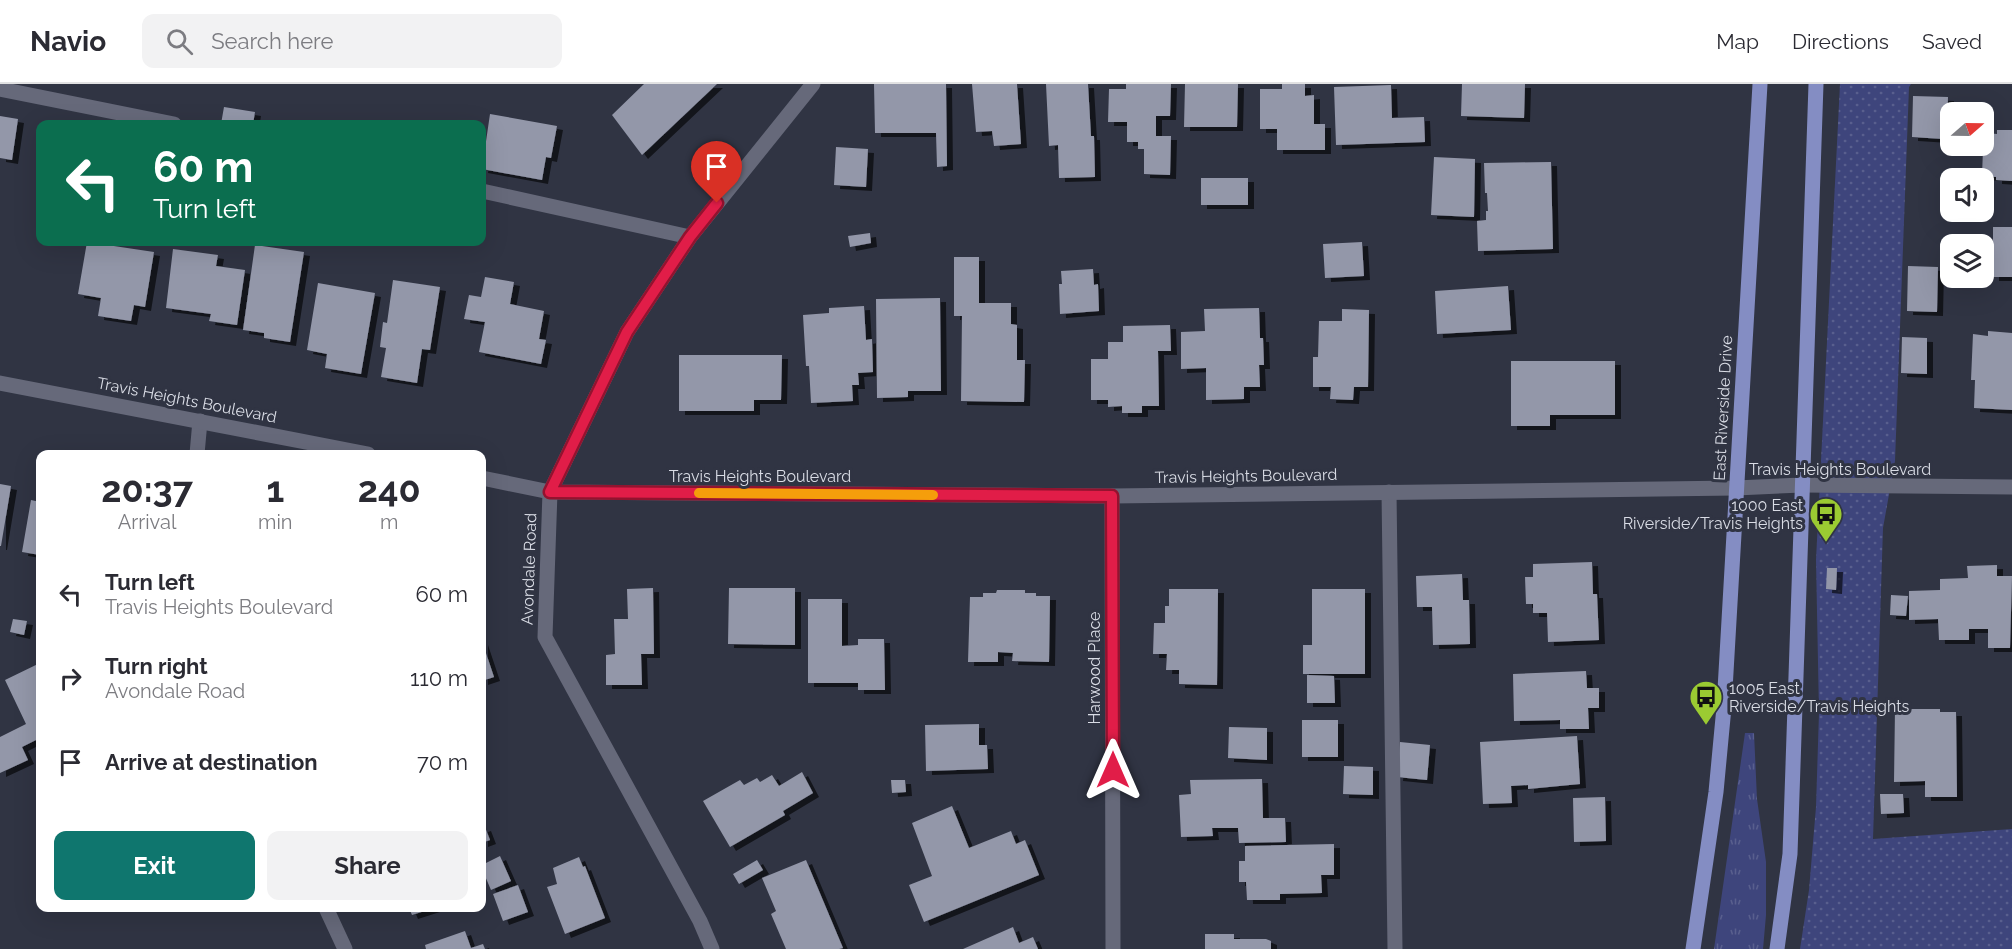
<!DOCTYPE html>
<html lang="en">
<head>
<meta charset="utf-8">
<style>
	body { margin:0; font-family:Raleway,sans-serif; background:#f2f2f3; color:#2b2b33; height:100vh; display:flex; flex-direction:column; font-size:22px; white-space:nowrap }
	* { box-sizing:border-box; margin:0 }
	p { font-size:20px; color:#7c7c81 }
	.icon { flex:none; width:33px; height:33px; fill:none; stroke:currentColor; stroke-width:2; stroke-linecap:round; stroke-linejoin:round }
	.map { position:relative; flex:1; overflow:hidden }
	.panel { position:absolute; left:36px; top:366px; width:450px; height:462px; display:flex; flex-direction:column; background:#fff; border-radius:12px; box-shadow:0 6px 24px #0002 }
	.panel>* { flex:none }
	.banner { position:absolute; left:36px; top:36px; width:450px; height:126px; border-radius:12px; box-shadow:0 6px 24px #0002; background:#0b6e4f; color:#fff; overflow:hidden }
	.needle { width:39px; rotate:70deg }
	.buttons { position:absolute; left:1940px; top:18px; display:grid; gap:12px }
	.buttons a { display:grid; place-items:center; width:54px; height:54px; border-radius:12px; background:#fff; box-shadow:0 6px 24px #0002; font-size:30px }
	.pin { position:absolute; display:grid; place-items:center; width:51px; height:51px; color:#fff; margin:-62px -26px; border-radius:50% 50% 50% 0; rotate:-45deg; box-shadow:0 0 6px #0007 }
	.pin .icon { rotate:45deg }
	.me { position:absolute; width:66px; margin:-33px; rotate:0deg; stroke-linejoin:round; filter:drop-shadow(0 0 4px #0008) }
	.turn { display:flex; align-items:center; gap:21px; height:126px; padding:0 18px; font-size:27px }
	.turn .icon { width:78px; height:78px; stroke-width:2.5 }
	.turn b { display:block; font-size:42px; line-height:51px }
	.eta { display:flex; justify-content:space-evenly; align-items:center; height:102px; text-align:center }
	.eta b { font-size:36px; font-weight:700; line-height:42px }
	.button { display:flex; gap:12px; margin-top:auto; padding:12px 18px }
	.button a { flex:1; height:69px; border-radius:12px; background:#0f766e; color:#fff; font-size:24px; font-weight:700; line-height:69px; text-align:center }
	.button a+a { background:#f2f2f3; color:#2b2b33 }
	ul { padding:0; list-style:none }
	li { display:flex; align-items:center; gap:18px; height:84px; padding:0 18px }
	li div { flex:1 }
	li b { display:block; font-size:22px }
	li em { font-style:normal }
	header { display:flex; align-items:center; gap:36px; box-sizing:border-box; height:84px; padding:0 30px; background:#fff; border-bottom:2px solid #e1e1e2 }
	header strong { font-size:28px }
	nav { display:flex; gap:33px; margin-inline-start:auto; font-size:21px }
	.search { width:420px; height:54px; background:#f2f2f3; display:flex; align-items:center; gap:15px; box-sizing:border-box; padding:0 21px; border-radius:12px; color:#7c7c81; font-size:22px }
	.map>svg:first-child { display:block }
	.grass { fill:url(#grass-tufts) }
	.park { fill:url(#park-dots) }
	.building { fill:#9397a9; filter:url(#shadow) }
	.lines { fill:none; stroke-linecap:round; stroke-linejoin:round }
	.lane { stroke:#66697a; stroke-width:15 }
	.street { stroke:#66697a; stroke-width:15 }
	.secondary { stroke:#66697a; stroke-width:15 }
	.primary { stroke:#848dc3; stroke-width:15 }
	.route-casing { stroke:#92132f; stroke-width:15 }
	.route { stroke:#e11d48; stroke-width:10 }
	.slow { stroke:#f59e0b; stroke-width:10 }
	.labels { text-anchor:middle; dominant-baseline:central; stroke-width:6; stroke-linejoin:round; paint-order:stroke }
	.street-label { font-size:16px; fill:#d9dce5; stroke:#303443 }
	.poi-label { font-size:16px; fill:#d9dce5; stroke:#303443; text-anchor:end }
</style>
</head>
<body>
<header>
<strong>Navio</strong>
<div class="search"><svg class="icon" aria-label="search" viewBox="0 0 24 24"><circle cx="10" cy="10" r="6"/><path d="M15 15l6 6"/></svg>Search here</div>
<nav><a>Map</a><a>Directions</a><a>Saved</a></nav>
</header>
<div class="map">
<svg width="2012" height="865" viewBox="0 0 2012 865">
	<defs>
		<pattern id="grass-tufts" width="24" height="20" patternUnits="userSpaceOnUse" patternTransform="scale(1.5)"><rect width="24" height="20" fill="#3e457c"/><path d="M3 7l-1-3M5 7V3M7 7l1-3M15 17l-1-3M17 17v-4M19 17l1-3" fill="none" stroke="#595f8e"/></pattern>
		<pattern id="park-dots" width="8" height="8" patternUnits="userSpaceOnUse" patternTransform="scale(1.5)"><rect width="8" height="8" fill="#3e457c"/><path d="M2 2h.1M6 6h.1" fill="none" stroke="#595f8e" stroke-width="1.8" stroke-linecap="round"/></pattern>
		<filter id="shadow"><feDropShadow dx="6" dy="4" stdDeviation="0" flood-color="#0009"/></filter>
	</defs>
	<rect width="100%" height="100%" fill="#303443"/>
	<path class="grass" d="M1745 649H1754L1757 715 1766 778V831L1763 865H1714Z"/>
	<path class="park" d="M1840 0H1911L1909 3 1895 377 1883 444 1873 755 2012 745V865H1800L1809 806 1816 723 1819 629 1816 476Z"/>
	<path class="building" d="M644 0H717L642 71 612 31Z
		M874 0H946L947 82 937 83 936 49H875Z
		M972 0H1017L1021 60 994 62 992 47 976 48Z
		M1046 0H1088L1091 52H1094L1095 93 1059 94 1058 61 1049 62Z
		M1126 0H1171L1170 32H1156V52H1171L1170 91 1144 90V65H1138V58H1127V38H1108L1109 5H1126Z
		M1185 0H1238L1237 43H1184Z
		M1282 0H1305V12L1314 11V40H1325V66H1277V45H1260V5H1282Z
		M1462 0H1525L1524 34 1461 32Z
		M1391 1 1392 34 1424 33 1425 58 1336 61 1334 3Z
		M1913 12 1948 13 1947 44H1944L1943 55 1912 53Z
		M224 23 255 28 253 40H221Z
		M490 30 557 42 551 74 546 73 542 96 482 85Z
		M0 32 18 35 12 76 0 74Z
		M1983 40H1986V49L1997 50V46H2012V97L1996 96V93L1982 92 1983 65 1953 64 1954 62H1983Z
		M836 63 868 65 866 103 834 101Z
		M1434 73 1475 75 1474 133 1431 131Z
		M1551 78 1553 165 1478 167 1477 137 1486 136V127H1488L1487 109H1485L1484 79Z
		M1201 94H1248V121H1201Z
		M1993 143H2012V193H1993Z
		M870 149 871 159 850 163 848 152Z
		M87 158 154 168 145 223 134 221 131 237 98 232 101 214 78 210Z
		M1362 158 1364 192 1325 194 1323 160Z
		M255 161 304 168 290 258 264 254V249L243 246Z
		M173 165 218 171 216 182 245 186 237 241 209 237 211 230 166 224Z
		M954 173H979V219H1011V240L1017 241V276H1025L1024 318 961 317 962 232H954Z
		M1908 182 1938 183 1937 228 1907 227Z
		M1093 185 1094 201 1098 200 1099 227 1060 230 1059 200H1062L1061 187Z
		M485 193 514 198 510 220 544 227 539 255 546 256 541 280 479 268 485 238 464 235 469 211 481 213Z
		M393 196 440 203 430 266 422 265 417 299 381 293 386 264 380 263 383 238 387 239Z
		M318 199 375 209 361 290 325 284 327 270 307 266Z
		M1508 202 1511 246 1437 250 1435 207Z
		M940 214 941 307H908V313L877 314 876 215Z
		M864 222 866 256 872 255 873 288 858 289 859 301H852L853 317 811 319 809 282H806L803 231 829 229V224Z
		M1259 224 1260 254H1263L1264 281H1259L1260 303H1244V315L1206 316V284L1181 285V248L1205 247 1204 225Z
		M1342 225 1369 226 1368 303H1354L1353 316 1330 315 1331 303H1313V273H1318L1319 237H1342Z
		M1170 241 1171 267H1158L1159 322H1142V329H1122V322L1108 323V316H1091V275H1108V258H1123V242Z
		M1988 247 2012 249V326L1974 324 1975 296H1971L1973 250 1988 252Z
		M1902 253 1927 254V290L1901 289Z
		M679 271H782L781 316H754V327H679Z
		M1511 277H1615V331H1550V342H1511Z
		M0 400 11 402 1 462H0Z
		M31 416 40 418V471L22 468Z
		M1592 478 1593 510H1597L1599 556 1548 558 1547 529H1533V520H1526L1525 493H1533V480Z
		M1997 481V492H2012L2010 564H1988V545H1969V556H1939L1938 535 1909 536V507L1940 506V495L1968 494 1967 482Z
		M1827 484H1837L1836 506 1826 505Z
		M1462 490 1463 516H1469L1470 560 1433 561 1432 523H1417L1416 492Z
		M653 504 654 570H641L642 601H606V571L615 570 614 535H628L627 505Z
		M729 504H795V561L728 560Z
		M1169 505H1218L1217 601 1179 600V586H1166L1167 570H1153L1154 539H1165V522H1169Z
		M1312 505H1365V590H1303V561H1312Z
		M997 506H1025V509H1036V512H1050L1049 578 1012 577 1013 569 998 568V578H968L970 513H983V509H996Z
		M1891 511 1908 512 1906 532 1890 531Z
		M808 515H842V562L858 561V555H884L885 606H858V599H808Z
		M13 535 27 537 24 551 10 548Z
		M482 557 494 593 482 597Z
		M40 579V654L22 663 28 676 0 689V653L26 640 5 596Z
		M1586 587 1587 604H1599V624H1588L1589 645H1560V636L1514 637 1513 590Z
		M1307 591 1334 592 1335 619H1307Z
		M1895 625H1940V628H1956L1957 713H1925V697L1894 698Z
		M1302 636H1338V673H1302Z
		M979 640V661H987L988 685 926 687 925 641Z
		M1229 643 1267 644V676L1228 674Z
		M1577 652 1580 700 1528 705V701L1511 702 1512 719 1483 720 1480 658Z
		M1400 658 1430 661 1427 696 1397 693Z
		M1344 682 1373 683V711L1343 710Z
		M802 688 813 709 783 727 785 731 730 763 703 717 740 696 744 701 757 694 760 698 772 691 779 702Z
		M1262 695 1263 734H1285L1286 758 1239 759 1238 744H1212L1213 752 1181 753 1179 711 1191 710 1190 696Z
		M891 696H905L906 708 892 709Z
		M1880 710H1903L1904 729 1881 730Z
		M1605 713 1606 757 1574 758 1573 714Z
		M952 722 969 764 1011 747 1016 760 1025 756 1039 791 924 838 909 801 932 792 912 739Z
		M485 743 490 756 482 759V744Z
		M1334 760V791H1321L1322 809 1280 810V816H1247L1246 798H1239V777H1245V762Z
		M500 772 511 797 491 806 482 785V781Z
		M579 773 583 783 585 782 605 834 565 850 547 803 557 800 553 784Z
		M757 776 763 786 739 800 733 790Z
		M806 776 843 864 839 865H786L771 830 776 827 762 794Z
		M518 801 528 828 503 837 493 810Z
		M409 824H434L412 831Z
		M1013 843 1019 859 1033 853 1038 865H963Z
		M465 847 471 864 483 860 485 865H426L425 861Z
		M1205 850H1234V855H1266L1271 857V865H1205Z"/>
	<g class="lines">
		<path class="lane" d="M0 5 174 40
			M482 107 690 153
			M1389 408 1395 865"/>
		<path class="street" d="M197 370 200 337
			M1802 401 2012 403
			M1112 412 1113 865
			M326 824 345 865
			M712 865 700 837 545 553 550 408 627 248 690 153 813 0"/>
		<path class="secondary" d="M0 299 368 370
			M482 394 550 408 1112 412 1736 404 1802 401"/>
		<path class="primary" d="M1693 865 1716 708 1724 623 1760 0
			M1777 865 1790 770 1816 0"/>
	</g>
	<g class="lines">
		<g class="route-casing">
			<path id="route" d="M717 119 690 153 627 248 550 408 1112 412 1113 686"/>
		</g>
		<use href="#route" class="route"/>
		<path class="slow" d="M699 409 933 411"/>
	</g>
	<defs>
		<g id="bus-pin" transform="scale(1.725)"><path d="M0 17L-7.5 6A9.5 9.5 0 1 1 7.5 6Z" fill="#9bcb32" stroke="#303443"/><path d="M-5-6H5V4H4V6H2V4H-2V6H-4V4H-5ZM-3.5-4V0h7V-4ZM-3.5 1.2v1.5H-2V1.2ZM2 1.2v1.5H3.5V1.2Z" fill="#111"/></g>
	</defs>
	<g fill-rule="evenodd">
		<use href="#bus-pin" x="1826" y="430"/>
		<use href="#bus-pin" x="1706" y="613"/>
	</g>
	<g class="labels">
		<g class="street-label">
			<text transform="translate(187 316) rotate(11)">Travis Heights Boulevard</text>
			<text transform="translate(1723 324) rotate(-87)">East Riverside Drive</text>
			<text x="1840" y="385">Travis Heights Boulevard</text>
			<text x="760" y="392">Travis Heights Boulevard</text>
			<text transform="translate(1246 392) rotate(-1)">Travis Heights Boulevard</text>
			<text transform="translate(529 485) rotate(-88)">Avondale Road</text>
			<text transform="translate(1094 584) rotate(-90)">Harwood Place</text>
		</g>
		<g class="poi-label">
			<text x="1803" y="421">1000 East<tspan x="1803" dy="18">Riverside/Travis Heights</tspan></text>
			<text x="1729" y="604" text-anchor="start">1005 East<tspan x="1729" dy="18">Riverside/Travis Heights</tspan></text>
		</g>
	</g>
</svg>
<div class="buttons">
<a><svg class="needle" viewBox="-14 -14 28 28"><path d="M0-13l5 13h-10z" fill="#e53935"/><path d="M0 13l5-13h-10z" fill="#7c7c81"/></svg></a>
<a><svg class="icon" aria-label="sound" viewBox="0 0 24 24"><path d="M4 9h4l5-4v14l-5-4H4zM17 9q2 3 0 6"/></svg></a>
<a><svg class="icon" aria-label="layers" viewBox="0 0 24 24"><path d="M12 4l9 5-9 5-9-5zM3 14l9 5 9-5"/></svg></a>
</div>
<div class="pin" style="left:717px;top:119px;background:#d93025"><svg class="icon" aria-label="arrive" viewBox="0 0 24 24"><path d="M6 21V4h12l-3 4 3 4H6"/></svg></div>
<svg class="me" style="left:1113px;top:686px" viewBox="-20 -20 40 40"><path d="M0-17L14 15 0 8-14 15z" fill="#e11d48" stroke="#fff" stroke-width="4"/></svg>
<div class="banner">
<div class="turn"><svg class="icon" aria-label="left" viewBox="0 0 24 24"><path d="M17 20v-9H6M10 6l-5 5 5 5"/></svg><div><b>60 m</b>Turn left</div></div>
</div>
<section class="panel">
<div class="eta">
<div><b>20:37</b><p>Arrival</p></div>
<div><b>1</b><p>min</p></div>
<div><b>240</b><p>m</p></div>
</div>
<ul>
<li><svg class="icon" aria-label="left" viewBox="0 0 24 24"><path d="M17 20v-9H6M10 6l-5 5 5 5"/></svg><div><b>Turn left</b><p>Travis Heights Boulevard</p></div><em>60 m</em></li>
<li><svg class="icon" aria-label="right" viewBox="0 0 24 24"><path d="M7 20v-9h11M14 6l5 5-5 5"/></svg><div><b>Turn right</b><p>Avondale Road</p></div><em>110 m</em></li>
<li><svg class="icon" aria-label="arrive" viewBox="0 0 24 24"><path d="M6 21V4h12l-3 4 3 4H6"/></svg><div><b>Arrive at destination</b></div><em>70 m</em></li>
</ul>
<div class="button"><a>Exit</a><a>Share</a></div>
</section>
</div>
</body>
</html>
